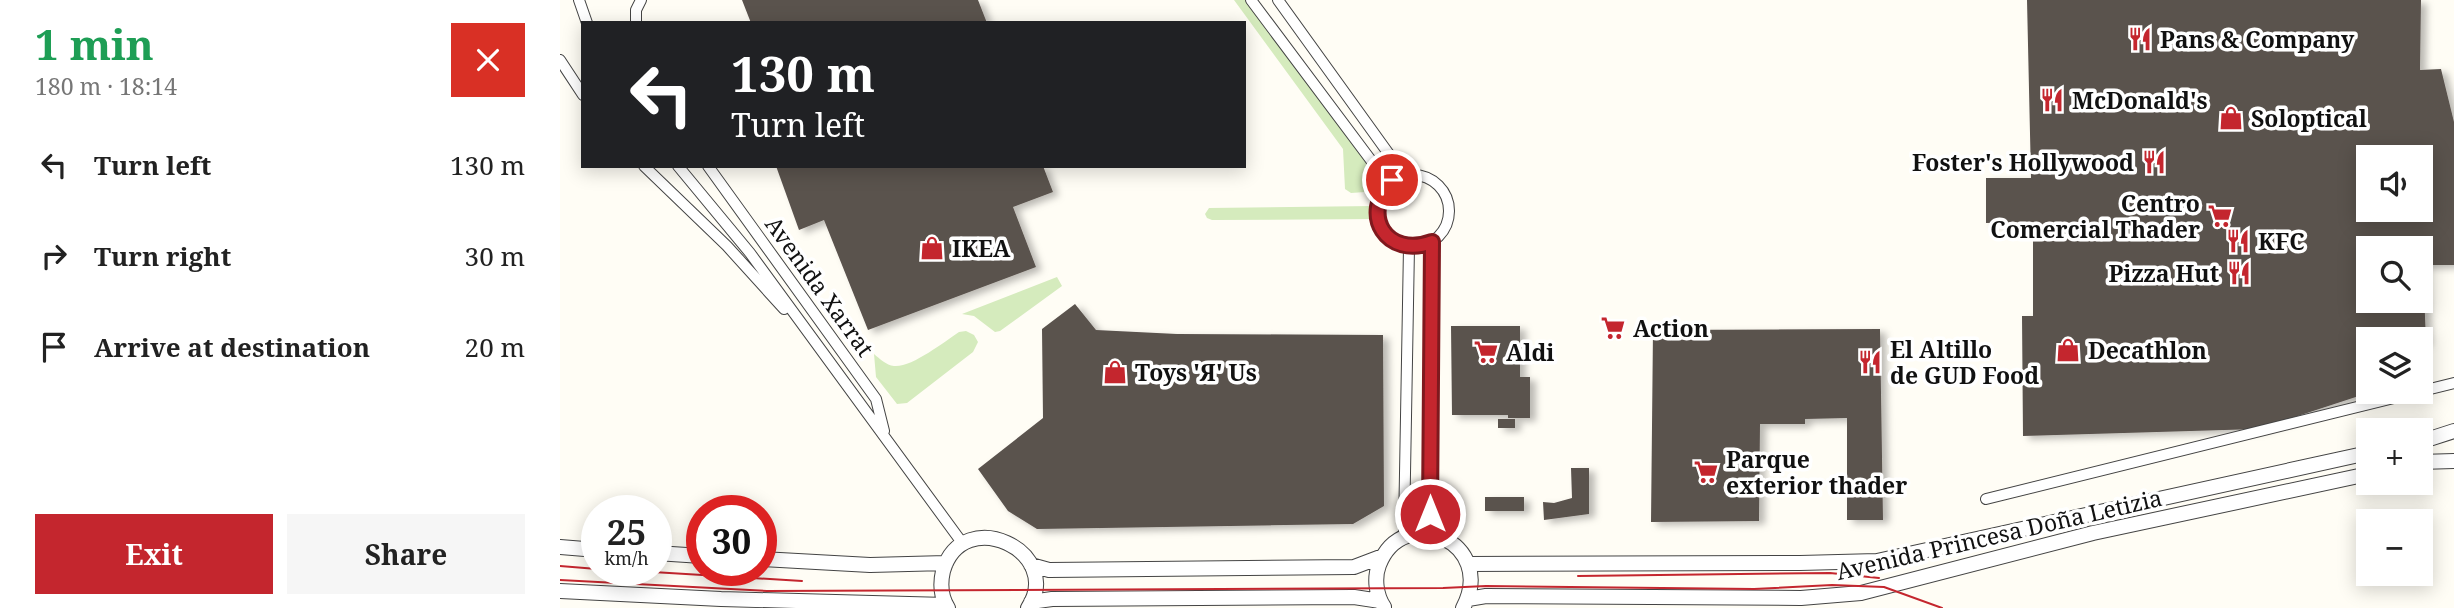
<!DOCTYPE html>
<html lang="en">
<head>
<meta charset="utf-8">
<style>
	body { margin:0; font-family:"Noto Serif",serif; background:#f6f6f6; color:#222; height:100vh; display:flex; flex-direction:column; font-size:26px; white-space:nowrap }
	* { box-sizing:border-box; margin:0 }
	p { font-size:23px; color:#767676 }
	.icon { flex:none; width:38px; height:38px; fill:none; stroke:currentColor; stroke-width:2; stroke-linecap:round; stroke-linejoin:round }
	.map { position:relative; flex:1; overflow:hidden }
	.panel { display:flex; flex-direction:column; background:#fff; width:560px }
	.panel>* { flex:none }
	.banner { position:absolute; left:21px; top:21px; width:665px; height:147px; border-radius:0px; box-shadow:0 4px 18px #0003; background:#202124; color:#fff; overflow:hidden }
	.tools { position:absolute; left:1796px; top:145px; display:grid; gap:14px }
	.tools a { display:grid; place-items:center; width:77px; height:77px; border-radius:0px; background:#fff; box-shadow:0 4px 18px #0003; font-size:35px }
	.speed { position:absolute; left:21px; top:495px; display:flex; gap:14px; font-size:35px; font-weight:700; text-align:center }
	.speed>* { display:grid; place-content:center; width:91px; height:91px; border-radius:50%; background:#fff; box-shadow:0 4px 18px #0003; line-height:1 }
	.speed small { font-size:18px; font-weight:400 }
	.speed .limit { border:10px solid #d22; background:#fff; color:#111 }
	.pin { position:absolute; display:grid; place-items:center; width:60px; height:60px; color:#fff; margin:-30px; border:4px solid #fff; border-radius:50%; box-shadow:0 2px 7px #0007 }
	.me { position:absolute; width:77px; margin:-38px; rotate:0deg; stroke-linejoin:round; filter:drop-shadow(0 0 5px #0008) }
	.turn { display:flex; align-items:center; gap:24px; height:147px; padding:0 35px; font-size:32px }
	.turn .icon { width:91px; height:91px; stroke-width:2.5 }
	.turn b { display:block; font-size:49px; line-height:60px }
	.round { display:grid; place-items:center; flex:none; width:74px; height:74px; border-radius:0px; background:#f6f6f6 }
	.summary { display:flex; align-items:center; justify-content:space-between; height:119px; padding:0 35px }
	h1 { font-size:42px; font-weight:700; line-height:52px; color:#1e9e55 }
	.action { display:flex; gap:14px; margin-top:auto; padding:14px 35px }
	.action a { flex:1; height:80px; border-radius:0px; background:#c4262e; color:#fff; font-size:28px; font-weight:700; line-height:80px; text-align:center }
	.action a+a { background:#f6f6f6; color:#222 }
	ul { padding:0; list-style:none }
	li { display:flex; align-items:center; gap:21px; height:91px; padding:0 35px }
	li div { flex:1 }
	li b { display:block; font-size:26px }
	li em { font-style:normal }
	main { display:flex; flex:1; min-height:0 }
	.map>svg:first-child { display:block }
	.green { fill:#d5ebbd }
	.building { fill:#5a524d; fill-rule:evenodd; filter:url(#shadow) }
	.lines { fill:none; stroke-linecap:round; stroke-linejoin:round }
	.minor-casing { stroke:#444; stroke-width:12 }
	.tertiary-casing { stroke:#444; stroke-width:16 }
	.minor { stroke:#fff; stroke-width:10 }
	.tertiary { stroke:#fff; stroke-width:14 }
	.tram { stroke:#c4262e; stroke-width:2 }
	.route-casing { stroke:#7f191e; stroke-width:18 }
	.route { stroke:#c4262e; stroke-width:12 }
	.labels { text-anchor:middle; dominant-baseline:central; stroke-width:7; stroke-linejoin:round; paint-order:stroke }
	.poi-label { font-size:23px; font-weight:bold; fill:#111; stroke:#fff; text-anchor:start }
	.street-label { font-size:23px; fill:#111; stroke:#fff }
</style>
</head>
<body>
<main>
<section class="panel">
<div class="summary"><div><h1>1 min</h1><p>180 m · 18:14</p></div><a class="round" style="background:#d93025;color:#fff"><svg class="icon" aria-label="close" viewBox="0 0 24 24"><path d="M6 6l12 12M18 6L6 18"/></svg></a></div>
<ul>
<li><svg class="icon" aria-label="left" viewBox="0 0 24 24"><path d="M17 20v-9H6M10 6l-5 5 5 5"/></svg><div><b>Turn left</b></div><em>130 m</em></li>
<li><svg class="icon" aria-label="right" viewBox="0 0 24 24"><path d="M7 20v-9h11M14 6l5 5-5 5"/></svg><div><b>Turn right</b></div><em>30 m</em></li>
<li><svg class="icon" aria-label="arrive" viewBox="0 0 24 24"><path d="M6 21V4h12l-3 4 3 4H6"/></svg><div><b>Arrive at destination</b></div><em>20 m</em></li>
</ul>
<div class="action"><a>Exit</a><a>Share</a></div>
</section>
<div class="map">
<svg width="1894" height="608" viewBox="0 0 1894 608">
	<defs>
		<filter id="shadow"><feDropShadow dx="6" dy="3.5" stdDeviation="3.5" flood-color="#0004"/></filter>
	</defs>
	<rect width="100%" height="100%" fill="#fffdf5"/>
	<path class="green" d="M674 0H686L815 175 819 191 791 193 785 189 783 149Z
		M814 206V219L652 220 647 218 645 214 649 208Z
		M497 277 502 286 440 331 435 332 414 316 402 314Z
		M406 331 414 335 418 342 413 352 347 403 337 404 316 377 314 354C320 359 326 365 334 366 351 368 384 342 399 332Z"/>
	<path class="building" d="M182 0H418L427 23H191Z
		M1467 0H1861L1860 70 1881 69 1894 122V265H1863L1866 342 1860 343V340H1808V393L1698 429 1463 436 1462 316H1473V222L1426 223V178H1471ZM1808 158H1860V210H1808ZM1808 248H1860V301H1808Z
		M216 166H483L493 192 453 207 476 267 308 330 264 220 239 230Z
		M515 304 536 330 617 334 823 335 824 506 793 524 477 529 448 511 418 469 483 418 482 329Z
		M891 326H960V377H970V418H948V415H892Z
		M1320 329 1323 520H1287V418L1245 419V424H1200L1199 521 1091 522 1093 330Z
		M938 419H955V428H938Z
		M1011 468H1029V514L984 520 983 502 994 503 1012 498Z
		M925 497H964V511H925Z"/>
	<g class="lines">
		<g class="minor-casing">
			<path id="minor" d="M19 0 27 23
				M691 0 816 167 823 190
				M718 0 844 175
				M76 23V10L81 0
				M0 60 23 95
				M84 166 167 246 224 309
				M118 166 190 253 403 544
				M148 166 316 399 324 431
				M817 211a36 36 0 1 1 72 0a36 36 0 1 1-72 0Z
				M872 242 870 514 888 539
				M1426 499 1894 383
				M848 536 844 530 849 247"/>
		</g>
		<g class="tertiary-casing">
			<path id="tertiary" d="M1860 442 1894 431
				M1860 462 1894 461
				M0 547 37 550
				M96 553 142 556
				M201 559 310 565 386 563
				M908 564 1240 563 1317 561 1808 453
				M471 565 489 570 794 567 823 556
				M0 591 161 599 386 605
				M908 599 926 596 1241 598 1301 593 1533 533 1808 474
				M471 602 492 599 794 597 820 601
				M824 607C816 595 814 578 819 565 843 502 938 542 903 608
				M388 608C381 597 380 584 383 571 403 503 505 552 468 608"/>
		</g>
		<use href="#minor" class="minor"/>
		<use href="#tertiary" class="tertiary"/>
		<path class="tram" d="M0 566 37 569
			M60 570 242 581
			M1018 576 1270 573 1319 578
			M0 580 207 591 883 588 926 586 1194 589 1272 585 1324 587 1382 608"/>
	</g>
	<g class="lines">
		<g class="route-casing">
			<path id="route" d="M832 180C799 215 827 259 872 242L870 514"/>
		</g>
		<use href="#route" class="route"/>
	</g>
	<defs>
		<g id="restaurant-bare" transform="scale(1.89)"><path d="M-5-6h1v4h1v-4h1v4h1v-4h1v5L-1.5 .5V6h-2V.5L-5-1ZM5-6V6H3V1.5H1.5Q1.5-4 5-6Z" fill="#c4262e" stroke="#fff" stroke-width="2.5" paint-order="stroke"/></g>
		<g id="shop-bare" transform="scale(1.89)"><path d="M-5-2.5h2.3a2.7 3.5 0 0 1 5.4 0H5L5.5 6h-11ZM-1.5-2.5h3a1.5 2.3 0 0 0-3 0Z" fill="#c4262e" stroke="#fff" stroke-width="2.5" paint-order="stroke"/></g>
		<g id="supermarket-bare" transform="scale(1.89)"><path d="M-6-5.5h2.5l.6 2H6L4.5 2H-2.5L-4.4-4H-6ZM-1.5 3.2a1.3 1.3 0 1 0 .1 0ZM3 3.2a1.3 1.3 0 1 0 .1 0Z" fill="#c4262e" stroke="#fff" stroke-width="2.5" paint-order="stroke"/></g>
	</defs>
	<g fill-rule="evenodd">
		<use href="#restaurant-bare" x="1580" y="39"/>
		<use href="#restaurant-bare" x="1492" y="100"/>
		<use href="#shop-bare" x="1671" y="118"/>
		<use href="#restaurant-bare" x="1594" y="162"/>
		<use href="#supermarket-bare" x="1660" y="216"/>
		<use href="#restaurant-bare" x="1678" y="241"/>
		<use href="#shop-bare" x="372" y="248"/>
		<use href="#restaurant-bare" x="1679" y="273"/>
		<use href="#supermarket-bare" x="1053" y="328"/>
		<use href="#shop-bare" x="1508" y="350"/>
		<use href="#supermarket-bare" x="926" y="352"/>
		<use href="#restaurant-bare" x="1310" y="362"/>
		<use href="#shop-bare" x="555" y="372"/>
		<use href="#supermarket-bare" x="1146" y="472"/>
	</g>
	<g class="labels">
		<g class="poi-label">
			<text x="1600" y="39">Pans &amp; Company</text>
			<text x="1512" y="100">McDonald's</text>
			<text x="1691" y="118">Soloptical</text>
			<text x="1574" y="162" text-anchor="end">Foster's Hollywood</text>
			<text x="1640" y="203" text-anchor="end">Centro<tspan x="1640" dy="26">Comercial Thader</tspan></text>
			<text x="1698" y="241">KFC</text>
			<text x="392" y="248">IKEA</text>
			<text x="1659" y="273" text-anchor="end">Pizza Hut</text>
			<text x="1073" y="328">Action</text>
			<text x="1330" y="349">El Altillo<tspan x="1330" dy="26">de GUD Food</tspan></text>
			<text x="1528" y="350">Decathlon</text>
			<text x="946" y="352">Aldi</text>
			<text x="575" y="372">Toys 'Я' Us</text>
			<text x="1166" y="459">Parque<tspan x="1166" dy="26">exterior thader</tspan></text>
		</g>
		<g class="street-label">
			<text transform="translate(260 286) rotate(54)">Avenida Xarrat</text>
			<text transform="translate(1439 534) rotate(-13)">Avenida Princesa Doña Letizia</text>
		</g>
	</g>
</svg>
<div class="tools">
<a><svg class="icon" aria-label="sound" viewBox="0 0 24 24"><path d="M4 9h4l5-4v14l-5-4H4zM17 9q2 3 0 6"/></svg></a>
<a><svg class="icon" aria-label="search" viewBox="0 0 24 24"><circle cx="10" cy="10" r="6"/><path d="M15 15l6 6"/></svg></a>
<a><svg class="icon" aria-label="layers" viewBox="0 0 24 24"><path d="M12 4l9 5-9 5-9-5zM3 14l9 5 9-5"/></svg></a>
<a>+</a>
<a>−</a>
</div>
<div class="speed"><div>25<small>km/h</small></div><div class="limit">30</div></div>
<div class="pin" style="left:832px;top:180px;background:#d93025"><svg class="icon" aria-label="arrive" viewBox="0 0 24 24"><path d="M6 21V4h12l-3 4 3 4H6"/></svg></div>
<svg class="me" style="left:870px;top:514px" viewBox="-20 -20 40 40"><circle r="17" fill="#c4262e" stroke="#fff" stroke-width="3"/><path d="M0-11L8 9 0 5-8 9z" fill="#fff"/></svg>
<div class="banner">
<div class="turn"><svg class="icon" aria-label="left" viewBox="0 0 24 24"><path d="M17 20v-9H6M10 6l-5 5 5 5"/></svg><div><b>130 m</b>Turn left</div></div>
</div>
</div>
</main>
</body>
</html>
